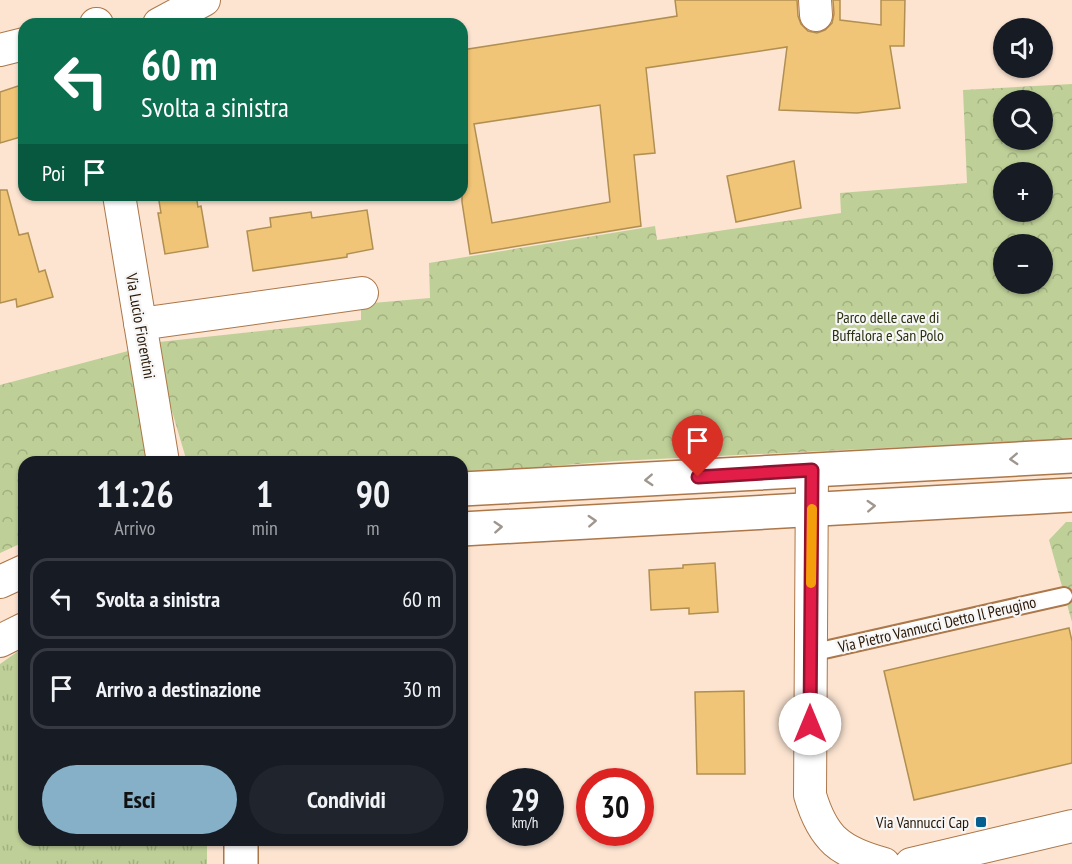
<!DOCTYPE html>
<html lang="it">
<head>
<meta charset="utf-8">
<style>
	body { margin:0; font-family:"PT Sans Narrow",sans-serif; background:#20242c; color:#f1f3f6; height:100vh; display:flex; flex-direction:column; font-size:22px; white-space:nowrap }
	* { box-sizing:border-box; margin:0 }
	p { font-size:20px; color:#9ea1a6 }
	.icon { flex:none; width:33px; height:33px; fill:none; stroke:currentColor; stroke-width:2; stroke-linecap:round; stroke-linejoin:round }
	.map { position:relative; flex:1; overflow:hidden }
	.details { position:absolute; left:18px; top:456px; width:450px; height:390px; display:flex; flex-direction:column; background:#171b24; border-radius:18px; box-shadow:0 2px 4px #0004 }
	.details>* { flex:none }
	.guide { position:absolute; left:18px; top:18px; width:450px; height:183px; border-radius:18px; box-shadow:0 2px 4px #0004; background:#0b6e4f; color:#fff; overflow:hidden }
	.controls { position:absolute; left:993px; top:18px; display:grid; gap:12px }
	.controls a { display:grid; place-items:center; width:60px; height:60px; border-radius:50%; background:#171b24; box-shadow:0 2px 4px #0004; font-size:30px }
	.speed { position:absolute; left:486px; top:768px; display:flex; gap:12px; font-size:30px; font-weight:700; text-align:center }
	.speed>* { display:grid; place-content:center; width:78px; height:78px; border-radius:50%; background:#171b24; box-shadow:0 2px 4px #0004; line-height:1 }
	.speed small { font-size:15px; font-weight:400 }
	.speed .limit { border:9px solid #d22; background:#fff; color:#111 }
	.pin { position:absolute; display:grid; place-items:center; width:51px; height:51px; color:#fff; margin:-62px -26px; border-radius:50% 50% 50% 0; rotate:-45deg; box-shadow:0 0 6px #0007 }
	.pin .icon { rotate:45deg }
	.me { position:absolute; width:66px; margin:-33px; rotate:0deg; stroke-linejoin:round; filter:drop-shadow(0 0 4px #0008) }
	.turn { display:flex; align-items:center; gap:21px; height:126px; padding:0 24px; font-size:27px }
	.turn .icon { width:78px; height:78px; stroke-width:2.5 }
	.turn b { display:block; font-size:42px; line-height:51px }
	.then { display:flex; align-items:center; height:57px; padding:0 24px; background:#0003; gap:12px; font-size:22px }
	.eta { display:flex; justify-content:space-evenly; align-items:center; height:102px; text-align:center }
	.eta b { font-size:36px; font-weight:600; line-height:42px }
	.button { display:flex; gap:12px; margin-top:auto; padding:12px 24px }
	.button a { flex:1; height:69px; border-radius:36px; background:#85b0c8; color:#111; font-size:24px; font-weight:600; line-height:69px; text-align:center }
	.button a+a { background:#20242c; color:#f1f3f6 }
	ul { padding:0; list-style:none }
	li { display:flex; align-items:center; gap:18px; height:81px; margin:0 12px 9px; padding:0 12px; border:3px solid #363941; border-radius:18px }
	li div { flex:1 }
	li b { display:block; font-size:22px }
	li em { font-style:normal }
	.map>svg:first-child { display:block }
	.grass { fill:url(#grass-tufts) }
	.park { fill:url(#park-crowns); fill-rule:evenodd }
	.building { fill:#f0c577; stroke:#b18f51; stroke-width:1.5; fill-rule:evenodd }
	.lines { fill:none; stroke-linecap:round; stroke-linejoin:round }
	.service-casing { stroke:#ac7749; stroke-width:20 }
	.minor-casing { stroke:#ac7749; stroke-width:34 }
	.tertiary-casing { stroke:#ac7749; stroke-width:36 }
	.service { stroke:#fff; stroke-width:16 }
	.minor { stroke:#fff; stroke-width:32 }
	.tertiary { stroke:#fff; stroke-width:33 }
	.oneway { stroke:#9f968e }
	.route-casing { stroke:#92132f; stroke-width:15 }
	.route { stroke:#e11d48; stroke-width:10 }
	.slow { stroke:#f59e0b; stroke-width:10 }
	.poi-dot { fill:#025f8f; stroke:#f6f6f6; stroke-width:2 }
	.labels { text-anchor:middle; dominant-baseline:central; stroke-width:4.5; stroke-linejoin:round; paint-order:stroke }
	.park-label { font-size:16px; fill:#29310f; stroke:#f6f6f6 }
	.street-label { font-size:16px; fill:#291503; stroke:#f6f6f6 }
	.poi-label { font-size:16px; fill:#291503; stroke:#f6f6f6; text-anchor:end }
</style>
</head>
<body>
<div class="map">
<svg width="1072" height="864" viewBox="0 0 1072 864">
	<defs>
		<pattern id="grass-tufts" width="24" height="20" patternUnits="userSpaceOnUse" patternTransform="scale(1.5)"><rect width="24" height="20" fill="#becf97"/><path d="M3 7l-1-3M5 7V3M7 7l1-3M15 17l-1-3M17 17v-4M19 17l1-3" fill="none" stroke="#a3b180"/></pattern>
		<pattern id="park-crowns" width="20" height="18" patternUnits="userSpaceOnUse" patternTransform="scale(1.5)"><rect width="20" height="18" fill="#becf97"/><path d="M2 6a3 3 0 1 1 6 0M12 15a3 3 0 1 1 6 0" fill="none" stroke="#a3b180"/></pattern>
	</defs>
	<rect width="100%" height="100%" fill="#fce4d1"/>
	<path class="grass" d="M24 647V840H207V864H0V664Z"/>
	<path class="park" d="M1072 84V439L616 461 462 473V462H187L153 347 159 342 361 320V304L430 298 429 263 655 226 657 240 841 213 840 193 967 183 963 90ZM1004 100H1042V140H1004ZM1004 172H1042V212H1004ZM1004 244H1042V284H1004Z
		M128 351 149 462H24V542L0 553V385Z
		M1066 522H1072V622L1049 540Z"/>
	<path class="building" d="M675 0H797L798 16 801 24 808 31 817 33 825 30 832 23 834 14 833 0H840V20L881 25V0H905L904 46H890L900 108 857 113 779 110 787 47 646 68 655 153 634 155 641 226 470 254 462 202V50L677 16ZM600 105 610 202 492 223 474 124Z
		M24 84V136L0 143V92Z
		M794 161 801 208 736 222 727 176Z
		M0 190H7L19 235 28 233 39 272 45 270 53 297 17 307 16 299 0 303Z
		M158 195H196L198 207 201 206 208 247 165 254 158 213H161Z
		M367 210 373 249 347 254V257L253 271 247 231 271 227 270 218 311 212 312 218Z
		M715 563 718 612 689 614V608L651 610 649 570 683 568V565Z
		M1069 628 1072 641V763L914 800 884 671Z
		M744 691 745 774H697L695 692Z"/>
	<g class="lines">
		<g class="service-casing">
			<path id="service" d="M811 653 1064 596"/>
		</g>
		<g class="minor-casing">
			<path id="minor" d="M815 0 816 15
				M96 24H97
				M159 24 204 0
				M0 50 24 44
				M119 195 163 462
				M140 324 362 293
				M812 470 810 795C823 839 840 852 884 864
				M0 582 24 571
				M0 641 24 629
				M911 864 1072 826"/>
		</g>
		<g class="tertiary-casing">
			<path id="tertiary" d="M462 489 1072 456
				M462 529 1072 495
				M241 840V864"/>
		</g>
		<use href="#service" class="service"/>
		<use href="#minor" class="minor"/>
		<use href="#tertiary" class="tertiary"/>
	</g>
	<defs><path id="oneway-chevron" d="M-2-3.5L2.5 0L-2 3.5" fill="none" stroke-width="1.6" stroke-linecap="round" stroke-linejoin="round" transform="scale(1.5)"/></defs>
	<g class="oneway">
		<use href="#oneway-chevron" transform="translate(1014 459) rotate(177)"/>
		<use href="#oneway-chevron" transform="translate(649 480) rotate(177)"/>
		<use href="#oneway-chevron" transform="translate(871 506) rotate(-3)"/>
		<use href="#oneway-chevron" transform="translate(592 521) rotate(-3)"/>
		<use href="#oneway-chevron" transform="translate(498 527) rotate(-4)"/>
	</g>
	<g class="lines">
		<g class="route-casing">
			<path id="route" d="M698 477 812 470 810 724"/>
		</g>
		<use href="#route" class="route"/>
		<path class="slow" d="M811 583 812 509"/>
	</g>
	<rect class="poi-dot" x="975" y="816" width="12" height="12" rx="3"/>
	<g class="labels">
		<g class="park-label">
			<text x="888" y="317">Parco delle cave di<tspan x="888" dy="18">Buffalora e San Polo</tspan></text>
		</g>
		<g class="street-label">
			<text transform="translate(141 326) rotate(80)">Via Lucio Fiorentini</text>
			<text transform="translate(937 624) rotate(-13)">Via Pietro Vannucci Detto Il Perugino</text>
		</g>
		<g class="poi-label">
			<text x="969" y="822">Via Vannucci Cap</text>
		</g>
	</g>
</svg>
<div class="controls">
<a><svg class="icon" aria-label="sound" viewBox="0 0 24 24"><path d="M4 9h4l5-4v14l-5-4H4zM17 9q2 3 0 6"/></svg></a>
<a><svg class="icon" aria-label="search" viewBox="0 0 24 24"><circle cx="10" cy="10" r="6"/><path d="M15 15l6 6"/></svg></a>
<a>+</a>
<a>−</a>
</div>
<div class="speed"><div>29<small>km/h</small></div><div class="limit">30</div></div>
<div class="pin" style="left:698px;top:477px;background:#d93025"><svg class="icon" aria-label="arrive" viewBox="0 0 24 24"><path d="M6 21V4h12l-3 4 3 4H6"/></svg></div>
<svg class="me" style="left:810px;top:724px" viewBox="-20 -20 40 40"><circle r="19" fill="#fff"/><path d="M0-13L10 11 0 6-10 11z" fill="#e11d48"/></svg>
<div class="guide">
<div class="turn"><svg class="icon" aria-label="left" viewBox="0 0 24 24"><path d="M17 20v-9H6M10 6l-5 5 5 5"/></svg><div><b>60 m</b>Svolta a sinistra</div></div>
<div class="then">Poi<svg class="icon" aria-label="arrive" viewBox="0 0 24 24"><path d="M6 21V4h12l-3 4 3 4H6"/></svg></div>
</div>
<section class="details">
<div class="eta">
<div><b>11:26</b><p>Arrivo</p></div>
<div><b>1</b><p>min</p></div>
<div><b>90</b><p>m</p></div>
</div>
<ul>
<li><svg class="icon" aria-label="left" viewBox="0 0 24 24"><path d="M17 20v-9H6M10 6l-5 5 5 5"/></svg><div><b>Svolta a sinistra</b></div><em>60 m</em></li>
<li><svg class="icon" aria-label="arrive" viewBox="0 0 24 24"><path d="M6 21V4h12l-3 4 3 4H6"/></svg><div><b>Arrivo a destinazione</b></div><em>30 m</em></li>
</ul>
<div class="button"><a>Esci</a><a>Condividi</a></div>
</section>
</div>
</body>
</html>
